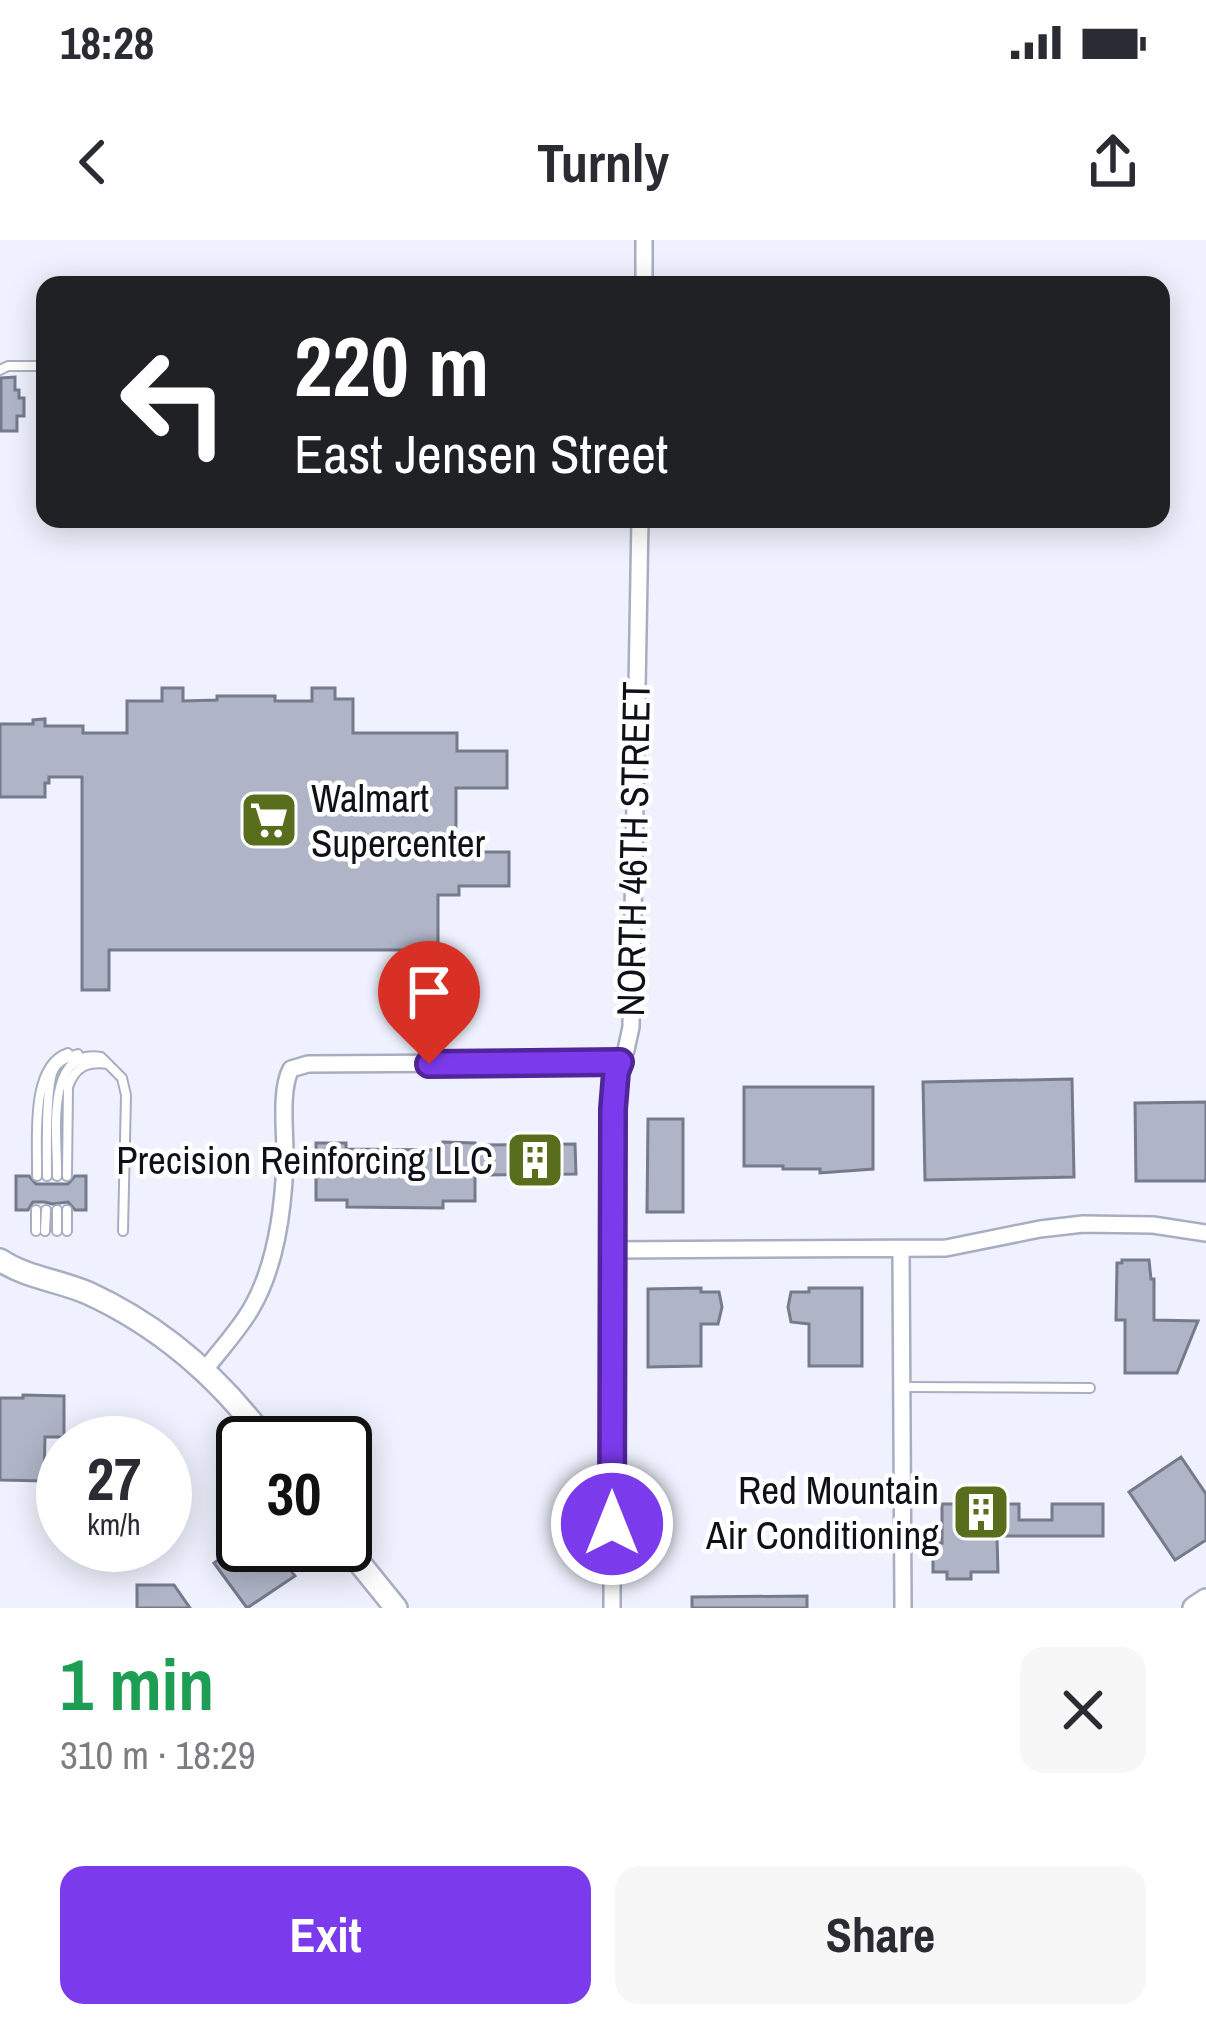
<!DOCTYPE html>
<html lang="en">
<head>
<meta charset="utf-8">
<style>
	body { margin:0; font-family:"Archivo Narrow",sans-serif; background:#f7f7f7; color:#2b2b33; height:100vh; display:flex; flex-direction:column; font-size:45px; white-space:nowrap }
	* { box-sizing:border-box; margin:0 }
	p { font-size:39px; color:#7c7c81 }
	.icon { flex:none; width:66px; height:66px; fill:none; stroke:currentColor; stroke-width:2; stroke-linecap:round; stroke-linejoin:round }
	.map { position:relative; height:1368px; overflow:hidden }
	.sheet { display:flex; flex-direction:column; background:#fff; flex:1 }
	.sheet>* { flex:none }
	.banner { position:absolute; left:36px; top:36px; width:1134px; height:252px; border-radius:24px; box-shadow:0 6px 30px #0003; background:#202124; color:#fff; overflow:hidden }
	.speed { position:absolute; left:36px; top:1176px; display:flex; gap:24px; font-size:60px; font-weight:700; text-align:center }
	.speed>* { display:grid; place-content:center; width:156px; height:156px; border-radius:50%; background:#fff; box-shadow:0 6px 30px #0003; line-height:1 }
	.speed small { font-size:30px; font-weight:400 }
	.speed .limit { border:6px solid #111; border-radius:18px; background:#fff; color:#111 }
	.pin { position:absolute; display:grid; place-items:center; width:102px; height:102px; color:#fff; margin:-123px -51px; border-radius:50% 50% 50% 0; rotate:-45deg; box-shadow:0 0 12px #0007 }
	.pin .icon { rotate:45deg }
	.me { position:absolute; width:132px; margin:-66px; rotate:0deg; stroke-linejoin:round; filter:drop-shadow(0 0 9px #0008) }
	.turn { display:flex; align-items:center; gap:42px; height:252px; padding:0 60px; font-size:54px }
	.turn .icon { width:156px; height:156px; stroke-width:2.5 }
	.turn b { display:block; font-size:84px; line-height:102px }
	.round { display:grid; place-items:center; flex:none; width:126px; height:126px; border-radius:24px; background:#f7f7f7 }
	.overview { display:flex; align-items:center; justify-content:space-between; height:204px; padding:0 60px }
	h1 { font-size:72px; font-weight:700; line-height:90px; color:#1e9e55 }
	.cta { display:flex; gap:24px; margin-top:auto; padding:24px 60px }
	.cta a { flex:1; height:138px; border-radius:24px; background:#7c3aed; color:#fff; font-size:48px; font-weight:700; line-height:138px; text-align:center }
	.cta a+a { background:#f7f7f7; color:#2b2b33 }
	.status { display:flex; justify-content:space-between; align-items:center; height:84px; padding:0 60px; background:#fff; direction:ltr }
	.status svg { height:33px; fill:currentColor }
	header { display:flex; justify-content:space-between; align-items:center; height:156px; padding:0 60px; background:#fff; font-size:54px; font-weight:700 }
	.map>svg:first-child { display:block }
	.building { fill:#afb4c7; stroke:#757a8c; stroke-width:3 }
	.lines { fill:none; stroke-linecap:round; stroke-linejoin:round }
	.lane-casing { stroke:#a8aec1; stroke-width:12 }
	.street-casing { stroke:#a8aec1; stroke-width:20 }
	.secondary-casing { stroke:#a8aec1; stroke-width:26 }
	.lane { stroke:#fff; stroke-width:8 }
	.street { stroke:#fff; stroke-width:15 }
	.secondary { stroke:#fff; stroke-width:21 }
	.route-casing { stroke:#51269a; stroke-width:30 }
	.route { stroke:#7c3aed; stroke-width:21 }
	.labels { text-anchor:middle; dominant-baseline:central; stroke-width:9; stroke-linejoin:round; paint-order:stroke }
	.poi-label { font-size:39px; fill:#0f1118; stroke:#fff; text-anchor:end }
	.street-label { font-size:39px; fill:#0f1118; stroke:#fff }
</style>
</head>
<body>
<div class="status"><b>18:28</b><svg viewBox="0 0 49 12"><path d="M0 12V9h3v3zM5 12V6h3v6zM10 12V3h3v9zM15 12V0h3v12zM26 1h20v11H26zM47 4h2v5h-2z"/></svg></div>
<header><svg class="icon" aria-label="back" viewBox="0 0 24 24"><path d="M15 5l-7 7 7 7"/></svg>Turnly<svg class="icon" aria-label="share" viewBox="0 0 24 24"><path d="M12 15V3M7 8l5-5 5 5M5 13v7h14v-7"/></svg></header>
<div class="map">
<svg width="1206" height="1368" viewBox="0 0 1206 1368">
	<rect width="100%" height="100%" fill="#eff2fe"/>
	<path class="building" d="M15 137V150H19V158H24V176H17V191H1V138Z
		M162 448H183V461L217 460V456H275V461H312V448H335V459H353V493H457V511H507V548H456V612H509V646H459V655H438V741H414V710H109V750H82V537H49V543H45V557H0V484H33V480L45 479V486H83V493H127V461H162Z
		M1072 839 1074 937 925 940 923 842Z
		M744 847H873V929L820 933V929H783V926H744Z
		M1206 862V941H1136L1135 863Z
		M648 879H683V972H647Z
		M443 902 475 903V905L575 904 576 934 475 935V961H443V968L347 967V960H316V903H346V909L443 910Z
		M16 936H29L36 944H68L75 936H86V970H75L68 962 52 964 45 962H33L28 970H16Z
		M1122 1020H1149L1151 1039H1154V1080L1198 1081 1177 1133H1125V1080H1116L1117 1023H1122Z
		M701 1048V1052H719L722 1067 718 1084H701V1126L648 1127V1049Z
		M809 1048H862V1126H809V1084L791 1082 788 1067 791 1052H809Z
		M23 1155 64 1156V1197H45L44 1241 0 1240V1158H23Z
		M1181 1217 1206 1254V1300L1175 1320 1129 1252Z
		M942 1264H1019V1280H1052V1264H1103V1296H997L998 1332H971V1339H947V1332H933V1303H942Z
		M239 1305H293L305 1322 292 1332 295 1336 247 1368 214 1323Z
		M137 1345H174L190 1368H137Z
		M807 1356V1368H692V1357Z"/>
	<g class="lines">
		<g class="lane-casing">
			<path id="lane" d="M0 130 8 126H45
				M37 936C38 902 29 826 68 813
				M47 936C47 915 45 844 54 829 59 820 69 817 78 814
				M57 936C58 900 43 808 101 817L122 838 126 855 123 991
				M67 936 68 847C75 827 87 821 108 824
				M36 970V991
				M67 970V991
				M45 991 46 970
				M57 991V970
				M903 1147 1090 1148"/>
		</g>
		<g class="street-casing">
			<path id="street" d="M644 45V0
				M612 1010 946 1008 1040 989 1083 984 1153 985 1206 993
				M901 1010 903 1368
				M205 1130C220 1110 238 1091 251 1069 276 1026 283 972 285 923 286 897 279 851 291 829L308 824 620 822
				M612 1368 613 869 616 832 626 810 631 787 640 279"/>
		</g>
		<g class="secondary-casing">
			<path id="secondary" d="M0 1020C27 1038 58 1040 88 1053 162 1087 220 1138 268 1203
				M345 1305 396 1368
				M1194 1368 1206 1360"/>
		</g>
		<use href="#lane" class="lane"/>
		<use href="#street" class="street"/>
		<use href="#secondary" class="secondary"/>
	</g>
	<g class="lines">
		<g class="route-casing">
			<path id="route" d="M429 824 620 822 616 832 613 869 612 1284"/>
		</g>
		<use href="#route" class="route"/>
	</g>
	<defs>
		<g id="supermarket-square" transform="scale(3)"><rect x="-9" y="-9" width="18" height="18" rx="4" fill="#596e1c" stroke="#fff"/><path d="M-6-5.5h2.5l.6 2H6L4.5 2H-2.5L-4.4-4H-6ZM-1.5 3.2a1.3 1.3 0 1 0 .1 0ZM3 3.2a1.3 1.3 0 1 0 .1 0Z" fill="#fff"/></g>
		<g id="building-square" transform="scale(3)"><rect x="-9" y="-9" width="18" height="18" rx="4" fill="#596e1c" stroke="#fff"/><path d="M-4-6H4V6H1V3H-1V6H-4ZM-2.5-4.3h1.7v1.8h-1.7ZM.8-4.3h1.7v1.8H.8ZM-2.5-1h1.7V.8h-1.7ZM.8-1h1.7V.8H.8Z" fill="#fff"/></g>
	</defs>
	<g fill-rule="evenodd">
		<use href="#supermarket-square" x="269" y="580"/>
		<use href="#building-square" x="535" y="920"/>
		<use href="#building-square" x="981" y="1272"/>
	</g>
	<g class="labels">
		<g class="poi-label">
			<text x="311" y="558" text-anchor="start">Walmart<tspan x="311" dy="45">Supercenter</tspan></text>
			<text x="493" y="920">Precision Reinforcing LLC</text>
			<text x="939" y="1250">Red Mountain<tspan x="939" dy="45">Air Conditioning</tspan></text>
		</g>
		<g class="street-label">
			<text transform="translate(633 609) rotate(-89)">NORTH 46TH STREET</text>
		</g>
	</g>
</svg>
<div class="speed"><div>27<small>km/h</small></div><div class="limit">30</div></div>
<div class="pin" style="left:429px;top:824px;background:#d93025"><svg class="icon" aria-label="arrive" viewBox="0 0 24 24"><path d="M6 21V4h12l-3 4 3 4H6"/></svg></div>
<svg class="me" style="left:612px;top:1284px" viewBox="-20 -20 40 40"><circle r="17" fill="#7c3aed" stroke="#fff" stroke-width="3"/><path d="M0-11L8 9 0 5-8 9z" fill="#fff"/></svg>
<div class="banner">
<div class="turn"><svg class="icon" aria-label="left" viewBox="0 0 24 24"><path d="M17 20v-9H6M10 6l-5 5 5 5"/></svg><div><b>220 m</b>East Jensen Street</div></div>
</div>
</div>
<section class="sheet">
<div class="overview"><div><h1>1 min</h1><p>310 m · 18:29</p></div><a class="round"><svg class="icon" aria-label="close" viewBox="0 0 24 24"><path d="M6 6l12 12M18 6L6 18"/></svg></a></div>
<div class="cta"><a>Exit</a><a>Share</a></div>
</section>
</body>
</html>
